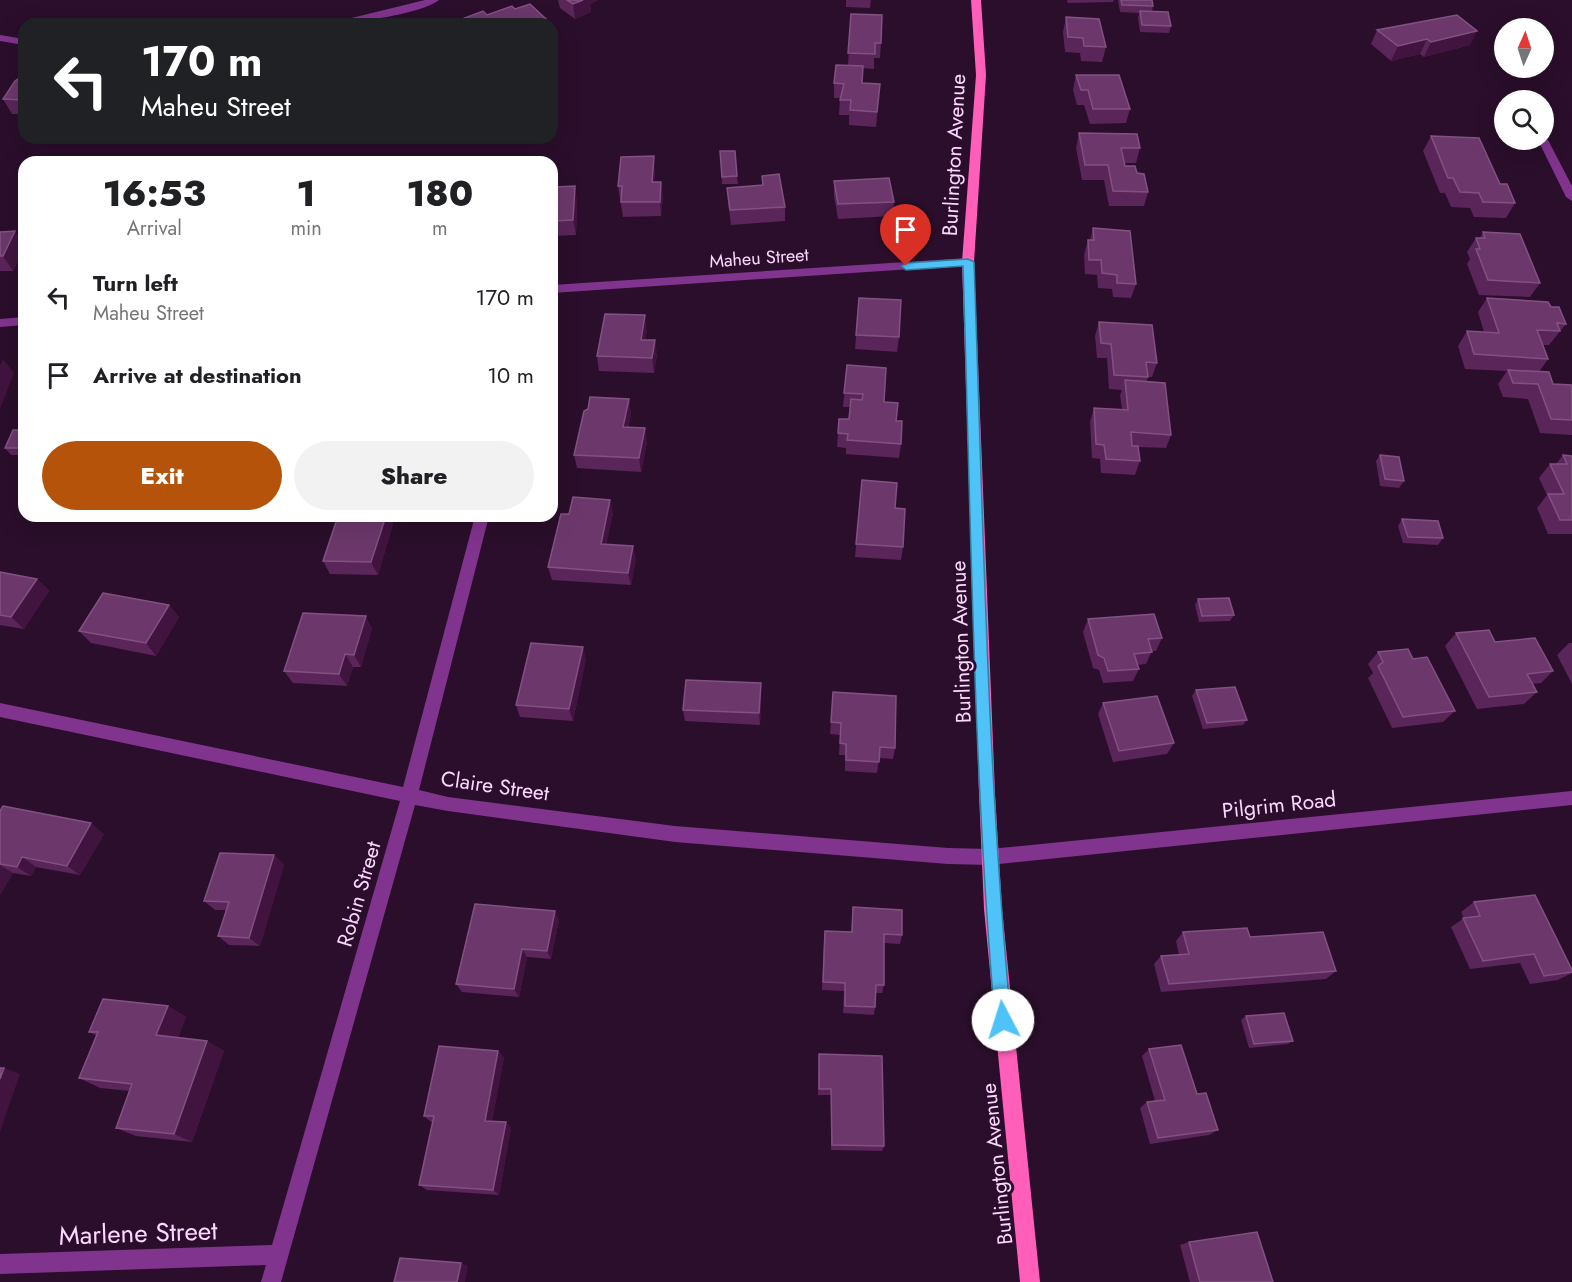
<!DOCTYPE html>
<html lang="en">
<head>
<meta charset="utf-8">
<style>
	body { margin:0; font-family:Jost,sans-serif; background:#f2f2f2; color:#202124; height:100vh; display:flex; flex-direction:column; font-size:22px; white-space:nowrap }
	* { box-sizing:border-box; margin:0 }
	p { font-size:20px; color:#757577 }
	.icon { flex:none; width:33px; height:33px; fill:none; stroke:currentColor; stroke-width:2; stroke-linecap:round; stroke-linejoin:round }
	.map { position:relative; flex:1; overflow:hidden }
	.sheet { position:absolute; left:18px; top:156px; width:540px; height:366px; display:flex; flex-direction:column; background:#fff; border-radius:18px; box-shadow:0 6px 24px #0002 }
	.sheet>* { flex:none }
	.hud { position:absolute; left:18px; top:18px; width:540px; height:126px; border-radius:18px; box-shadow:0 6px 24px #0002; background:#202124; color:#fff; overflow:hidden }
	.needle { width:39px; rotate:3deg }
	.fabs { position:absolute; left:1494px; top:18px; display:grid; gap:12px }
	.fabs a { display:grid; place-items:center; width:60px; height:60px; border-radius:50%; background:#fff; box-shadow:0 6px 24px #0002; font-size:30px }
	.pin { position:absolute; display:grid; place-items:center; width:51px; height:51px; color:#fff; margin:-62px -26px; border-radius:50% 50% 50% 0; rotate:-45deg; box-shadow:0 0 6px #0007 }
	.pin .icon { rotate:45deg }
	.me { position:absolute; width:66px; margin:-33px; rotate:355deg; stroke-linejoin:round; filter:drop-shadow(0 0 4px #0008) }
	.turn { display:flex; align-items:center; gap:21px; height:126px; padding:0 24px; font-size:27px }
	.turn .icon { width:78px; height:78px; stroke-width:2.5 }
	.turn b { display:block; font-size:42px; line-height:51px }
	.eta { display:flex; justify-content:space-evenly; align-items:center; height:102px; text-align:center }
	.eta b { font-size:36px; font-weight:800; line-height:42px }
	.action { display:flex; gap:12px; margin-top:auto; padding:12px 24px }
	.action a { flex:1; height:69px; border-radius:36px; background:#b45309; color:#fff; font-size:24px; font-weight:800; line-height:69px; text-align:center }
	.action a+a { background:#f2f2f2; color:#202124 }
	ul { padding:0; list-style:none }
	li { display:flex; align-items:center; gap:18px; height:78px; padding:0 24px }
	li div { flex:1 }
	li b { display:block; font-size:22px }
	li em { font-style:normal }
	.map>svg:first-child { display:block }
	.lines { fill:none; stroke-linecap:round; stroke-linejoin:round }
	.minor { fill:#81348e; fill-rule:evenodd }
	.major { fill:#ff5eb9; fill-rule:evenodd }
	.wall { fill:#5a2559 }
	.shaded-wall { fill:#40143f }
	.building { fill:#6c386b; stroke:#825182; stroke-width:1.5 }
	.route { fill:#4fc3f7; stroke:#337fa1; stroke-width:1.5 }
	.labels { text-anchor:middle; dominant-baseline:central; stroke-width:6; stroke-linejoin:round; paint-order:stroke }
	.far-street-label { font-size:18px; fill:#fcd7ff; stroke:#2a0e2b }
	.street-label { font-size:21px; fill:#fcd7ff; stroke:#2a0e2b }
	.near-street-label { font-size:26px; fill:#fcd7ff; stroke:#2a0e2b }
</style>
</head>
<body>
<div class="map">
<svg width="1572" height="1282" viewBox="0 0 1572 1282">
	<rect width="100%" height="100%" fill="#2a0e2b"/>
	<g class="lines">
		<path class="minor" d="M425 0H439C422 14 350 24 327 24Z
			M0 35 24 39V45L0 41Z
			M1544 137 1548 140 1572 186V201L1566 197 1538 140H1544Z
			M968 258 974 262 972 265 552 293V285Z
			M24 317V325L0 327V319Z
			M475 516H489L419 790 448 797 675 826 948 848 990 849 1572 791V805L990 865 948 864 675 842 448 811 415 805 281 1282H261L266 1265 0 1274V1254L272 1245 400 801 0 717V703L403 787Z"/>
		<path class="major" d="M971 0H981L986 75 974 262 995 794 1002 909 1040 1282H1020L984 909 979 794 962 262 976 75Z"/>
	</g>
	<path class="wall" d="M558 0H598L590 4 591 12 575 19 560 8Z
		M846 0H871L870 8 846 7Z
		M1067 0H1114L1113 2 1068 3Z
		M1118 0H1152L1153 6 1152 11 1171 26 1169 33 1140 32 1138 18 1139 13 1120 12Z
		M851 14 881 43 880 58H874V69L863 68 862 83 880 84 876 127 849 125V115H839L840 98H834V83L848 65Z
		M1066 17 1106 47 1102 62 1081 61 1080 53 1065 52 1063 32Z
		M1377 30 1470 45 1424 57 1420 54 1391 61 1371 44Z
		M24 75V114H12L3 99Z
		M1076 75 1130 109 1126 123 1090 124 1084 105H1077L1073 90Z
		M1079 133 1140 148 1136 163H1124L1125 166 1137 173 1148 192 1144 206H1109L1104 180H1082L1076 148Z
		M1431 136 1500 184 1515 203 1506 218 1474 217 1470 208 1451 207 1445 193H1440L1423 151Z
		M720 151 737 176 738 184H722Z
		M655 171 654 182 663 196 661 216 623 217 618 186Z
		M762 176 785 207V221L731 225 728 202 727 188 762 186Z
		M834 181 894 202 893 216 838 219 834 196Z
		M552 198 577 201 576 235 552 236Z
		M1093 228 1136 284 1131 298 1113 297 1112 289 1098 288 1097 275 1085 274 1084 255 1088 240H1090Z
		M0 232 24 245V248L13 271H0Z
		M1483 232 1540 283 1530 297 1479 295 1467 264 1470 259 1467 252 1476 238H1480Z
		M859 298 899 337 897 352 855 349Z
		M1487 298 1551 307 1566 324 1549 345H1543L1548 359 1539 372 1553 384 1572 385V435L1540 433 1528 399 1503 397 1498 384 1507 371 1465 369 1458 346 1467 331 1484 332 1478 312Z
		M1099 322 1157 363 1152 377H1148L1146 382 1171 435 1166 448 1138 447 1140 461 1135 475 1101 473 1100 459 1092 458 1090 422 1094 408 1122 409 1120 395 1122 390 1109 389 1107 358H1097L1095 336Z
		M647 330 645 340 657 354 654 373 599 371 597 356Z
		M847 365 884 402 896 421 901 444 899 458 846 454V448L837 447 839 419H849L850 407H843Z
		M629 399 631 414 628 428 647 442 641 472 577 468 574 455Z
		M24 430V455H11L5 448Z
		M1380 455 1404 481 1399 488 1380 486 1376 461Z
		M1563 455 1572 456V534H1548L1537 508 1547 495 1539 478 1550 464H1556Z
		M862 480 903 547 901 560 855 557Z
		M613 513 606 544 636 559 631 585 552 580 548 567Z
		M1402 519 1443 538 1438 545 1403 543 1398 526Z
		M393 524 378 575 330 574 323 561Z
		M0 572 37 579 49 591 24 629 0 625Z
		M1198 599 1234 615 1230 621 1199 622 1195 605Z
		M169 605 179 617 156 656 91 643 79 631Z
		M1088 619 1162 638 1156 651H1152L1146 664 1137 665 1139 669 1133 681 1103 683 1099 670 1093 668 1083 632Z
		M372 628 361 667H353L347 686 293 683 284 671Z
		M1456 633 1495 642 1553 671 1541 683 1532 684 1537 692 1524 704 1477 709 1445 646Z
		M1569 643H1572V684L1557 655Z
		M1378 652 1413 659 1455 711 1443 722 1392 728 1368 678 1373 673 1368 664Z
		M586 659 573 721 520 717 516 705Z
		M761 683V695L760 725 685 721 683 710Z
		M1196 690 1247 720 1243 725 1203 729 1192 696Z
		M833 692 895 748 893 759 879 758 877 773 845 771V755H839L840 735 830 734Z
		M1103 703 1174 743 1167 754 1113 762 1098 714Z
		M0 811 104 834 80 875 36 867 31 876 13 873 0 895Z
		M274 855 284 865 260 946 229 945 218 936 226 910H215L204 901Z
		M1474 902 1572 970V973L1558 980 1530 984 1520 963 1470 969 1451 927 1464 918 1461 912Z
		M853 907 902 935 900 944 884 943V985L882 993H876L875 1007 874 1015 843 1013 844 991 822 990 824 940 851 932Z
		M559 920 551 959 527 957 519 997 462 992 456 984Z
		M1183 932 1250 937 1336 971 1326 979 1161 992 1154 964 1161 956 1179 955 1176 941Z
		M168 1006 186 1017 178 1038 207 1041 224 1051 192 1142 136 1136 116 1128 130 1091 100 1088 79 1078 97 1036 89 1032Z
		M1246 1016 1293 1041 1288 1044 1249 1048 1241 1020Z
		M1149 1049 1197 1094 1218 1130 1209 1135 1150 1144 1140 1108 1147 1102 1155 1101 1142 1056Z
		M819 1054 884 1146 882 1151 831 1150V1095H818Z
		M504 1057 492 1121 506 1122 511 1128 499 1195 427 1190 419 1185 433 1122H431L424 1116Z
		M1189 1242 1273 1282H1190L1180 1245Z"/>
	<path class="shaded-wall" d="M582 0H598L590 4 591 12 575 19 573 4Z
		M546 19 547 24H533Z
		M1477 31 1470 45 1424 57 1431 42Z
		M1427 39 1420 54 1391 61 1398 46Z
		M654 156 655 171 653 196 652 182Z
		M661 182 663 196 661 216 660 202Z
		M575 186 577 201 576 235 573 220Z
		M15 231 24 245V248L13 271 3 256Z
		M645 315 647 330 643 354 641 340Z
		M655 340 657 354 654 373 652 358Z
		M3 359 14 373 0 409V366Z
		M629 399 631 414 625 441 623 427Z
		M645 428 647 442 641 472 639 458Z
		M610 500 613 513 604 557 601 544Z
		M386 516H390L393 524 378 575 371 562Z
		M633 546 636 559 631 585 628 573Z
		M37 579 49 591 24 629 11 617Z
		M169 605 179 617 156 656 146 643Z
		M366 616 372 628 361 667 354 655Z
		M583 647 586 659 573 721 569 709Z
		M345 654 353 667 347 686 339 674Z
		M761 683V695L760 725 759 713Z
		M91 823 104 834 80 875 67 866Z
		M274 855 284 865 260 946 249 938Z
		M22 857 36 867 31 876 17 867Z
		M0 865 13 873 0 895Z
		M555 911 559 920 551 959 547 951Z
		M522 949 527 957 519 997 514 989Z
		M168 1006 186 1017 175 1046 156 1035Z
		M207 1041 224 1051 192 1142 174 1134Z
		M498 1051 504 1057 491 1127 485 1121Z
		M4 1068 20 1074 0 1132V1079Z
		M506 1122 511 1128 499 1195 493 1190Z
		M461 1263 468 1266 465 1282H457Z"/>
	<path class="building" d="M567 0H583L573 4Z
		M1121 0H1152L1153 6 1122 5Z
		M530 4 546 19 533 24H456L454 22 483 11 487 15 512 6 515 9Z
		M1140 11 1168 12 1171 26 1142 25Z
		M851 14 882 15 881 43H875V54L848 53Z
		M1457 15 1477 31 1431 42 1427 39 1398 46 1377 30Z
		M1066 17 1099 19 1106 47 1084 46 1083 38 1068 37Z
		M836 65 863 66 862 83 880 84 877 112 850 110 851 100H840L844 84 834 83Z
		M24 75V100L3 99 15 81Z
		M1076 75H1119L1130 109H1093L1088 90H1081Z
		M1079 133 1137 134 1140 148H1121L1125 166H1135L1137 173 1144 174 1148 192 1113 191 1108 165H1085Z
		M1431 136 1479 138 1500 184H1507L1515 203 1483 202 1479 193 1460 192 1453 178H1448Z
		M720 151H735L737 176 722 177Z
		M654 156 652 182H661L660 202H621L622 186H618L621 157Z
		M779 174 785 207 730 210 727 188 763 185 762 176Z
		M889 178 894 202 838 204 834 181Z
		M575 186 573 220 552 221V198H555L556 187Z
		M1093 228 1130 231 1136 284 1117 283V275L1102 273 1101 260H1089L1088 240H1094Z
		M15 231 3 256H0V232Z
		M1483 232 1520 234 1540 283 1488 280 1476 249H1480L1476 238H1485Z
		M859 298 901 300 899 337 856 335Z
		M1487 298 1548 302 1551 307H1559L1566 324 1557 323 1560 331 1537 330 1548 359 1474 354 1467 331 1499 333Z
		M605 314 645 315 641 340H655L652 358 597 356Z
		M1099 322 1152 325 1157 363 1146 362 1148 377 1114 375 1111 344 1101 343Z
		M847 365 886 368 884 402 898 403 896 421H902L901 444 847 440 848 434 838 433 839 419H849L851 399 862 400 863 394 844 393Z
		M1508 370 1549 372 1553 384 1572 385V420L1551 419 1538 384 1513 383Z
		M1125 380 1165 383 1171 435 1131 432 1132 446H1138L1140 461 1106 459 1104 445 1096 444 1094 408 1128 410Z
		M590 397 629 399 623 427 645 428 639 458 574 455 584 411 588 409Z
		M13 430H24V448H5Z
		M1380 455 1399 457 1404 481 1385 479Z
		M1563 455 1572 456V520H1560L1548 494H1564L1550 464H1567Z
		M862 480 897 483 895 508 905 509 903 547 856 544Z
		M573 497 610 500 601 544 633 546 628 573 548 567 561 514H569Z
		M338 516H386L371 562 323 561Z
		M1402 519 1438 521 1443 538 1408 537Z
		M0 572 37 579 11 617 0 615Z
		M103 593 169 605 146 643 79 631Z
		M1229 598 1234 615 1202 616 1198 599Z
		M303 613 366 616 354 655 345 654 339 674 284 671Z
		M1154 614 1162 638 1148 639 1152 652 1134 654 1139 669 1108 671 1104 658 1098 655 1088 619Z
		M1489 630 1495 642 1535 638 1553 671 1527 674 1537 692 1489 697 1456 633Z
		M531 643 583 647 569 709 516 705Z
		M1408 649 1413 659 1427 657 1455 711 1403 717 1378 666 1383 662 1378 652Z
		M686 680 761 683 759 713 683 710Z
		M1235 687 1247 720 1207 723 1196 690Z
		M833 692 896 696 895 748 880 747 879 762 846 760V744L840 743 841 723 831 722Z
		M1157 696 1174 743 1119 751 1103 703Z
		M3 806 91 823 67 866 22 857 17 867 0 864V811Z
		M220 853 274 855 249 938 218 936 229 902 204 901Z
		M1535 895 1572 970V972L1544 976 1534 954 1483 961 1463 918 1480 916 1474 902Z
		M475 904 555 911 547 951 522 949 514 989 456 984Z
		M853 907 902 910V935L884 934V985H876L875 1007 845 1006V983L823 982 825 931 852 932Z
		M1247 928 1250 937 1323 932 1336 971 1169 984 1161 956 1189 954 1183 932Z
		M103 999 168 1006 156 1035 207 1041 174 1134 116 1128 132 1084 79 1078 98 1032H89Z
		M1284 1013 1293 1041 1254 1044 1246 1016Z
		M1181 1045 1197 1094 1206 1093 1218 1130 1158 1138 1147 1102 1165 1100 1149 1049Z
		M439 1046 498 1051 485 1121 506 1122 493 1190 419 1185 434 1116H424Z
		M819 1054 882 1056 884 1146 832 1145 831 1089H819Z
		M0 1068H4L0 1079Z
		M1257 1232 1273 1282H1200L1189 1242Z
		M400 1258 461 1263 457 1282H394Z"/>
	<path class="route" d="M968 259 974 262C983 515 987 768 1011 1020L1009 1026 1003 1028 997 1026 995 1020C973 769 971 517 963 266L906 270 901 266 906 263Z"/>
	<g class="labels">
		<g class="far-street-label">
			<text transform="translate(759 258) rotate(-4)">Maheu Street</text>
		</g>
		<g class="street-label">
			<text transform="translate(954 155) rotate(-87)">Burlington Avenue</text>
			<text transform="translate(961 642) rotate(-92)">Burlington Avenue</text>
			<text transform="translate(495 786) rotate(8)">Claire Street</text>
			<text transform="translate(1279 805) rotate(-6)">Pilgrim Road</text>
			<text transform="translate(359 894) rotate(-74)">Robin Street</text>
			<text transform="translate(997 1164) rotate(-96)">Burlington Avenue</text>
		</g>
		<g class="near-street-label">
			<text transform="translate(138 1233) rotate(-2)">Marlene Street</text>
		</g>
	</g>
</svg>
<div class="fabs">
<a><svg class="needle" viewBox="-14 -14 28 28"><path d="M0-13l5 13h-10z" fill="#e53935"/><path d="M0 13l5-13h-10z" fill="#757577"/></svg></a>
<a><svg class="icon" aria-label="search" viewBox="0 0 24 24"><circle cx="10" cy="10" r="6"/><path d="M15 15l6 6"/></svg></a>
</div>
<div class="pin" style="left:906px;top:266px;background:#d93025"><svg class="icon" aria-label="arrive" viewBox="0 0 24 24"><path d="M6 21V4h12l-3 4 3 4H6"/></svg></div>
<svg class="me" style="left:1003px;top:1020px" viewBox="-20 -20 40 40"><circle r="19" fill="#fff"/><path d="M0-13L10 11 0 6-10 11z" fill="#4fc3f7"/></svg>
<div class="hud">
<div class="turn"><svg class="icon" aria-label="left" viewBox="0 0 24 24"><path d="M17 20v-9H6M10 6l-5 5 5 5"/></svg><div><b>170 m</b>Maheu Street</div></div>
</div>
<section class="sheet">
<div class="eta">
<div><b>16:53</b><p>Arrival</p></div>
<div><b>1</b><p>min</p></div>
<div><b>180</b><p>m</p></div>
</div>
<ul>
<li><svg class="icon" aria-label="left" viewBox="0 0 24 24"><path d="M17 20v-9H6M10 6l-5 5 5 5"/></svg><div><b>Turn left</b><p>Maheu Street</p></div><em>170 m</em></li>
<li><svg class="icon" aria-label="arrive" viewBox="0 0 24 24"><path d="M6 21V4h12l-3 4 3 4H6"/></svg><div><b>Arrive at destination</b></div><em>10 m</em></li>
</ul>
<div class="action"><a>Exit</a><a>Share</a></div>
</section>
</div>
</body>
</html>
